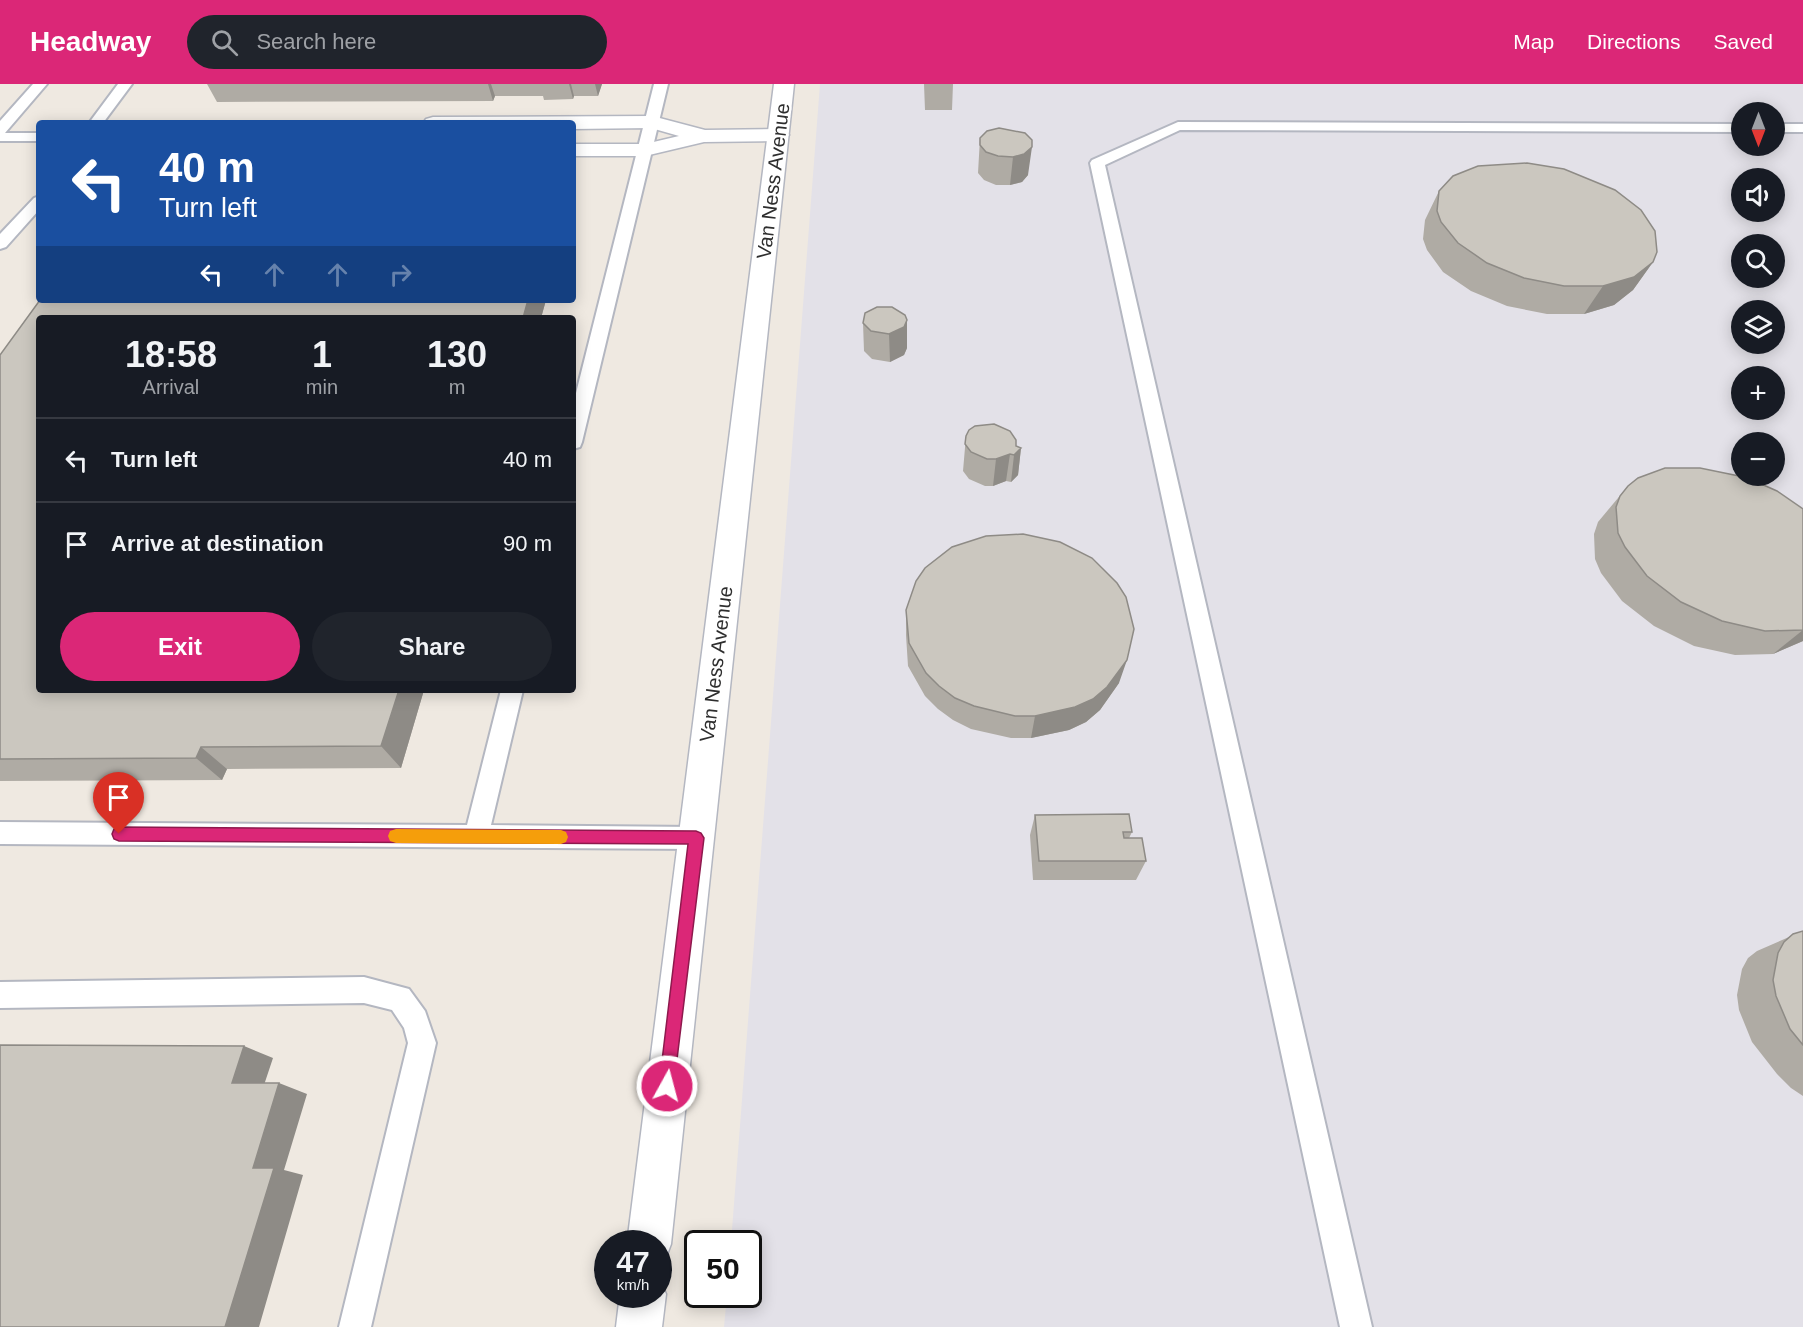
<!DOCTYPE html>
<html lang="en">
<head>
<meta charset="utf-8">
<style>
	body { margin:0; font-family:Helvetica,sans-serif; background:#20242c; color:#f1f3f6; height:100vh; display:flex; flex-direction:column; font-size:22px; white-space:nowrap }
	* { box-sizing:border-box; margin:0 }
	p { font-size:20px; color:#9ea1a6 }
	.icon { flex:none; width:33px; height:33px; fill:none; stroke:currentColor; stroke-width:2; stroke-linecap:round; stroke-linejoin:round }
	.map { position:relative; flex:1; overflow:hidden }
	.panel { position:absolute; left:36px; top:231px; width:540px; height:378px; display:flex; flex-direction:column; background:#171b24; border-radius:6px; box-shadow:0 3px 15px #0003 }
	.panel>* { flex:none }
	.guide { position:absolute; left:36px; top:36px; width:540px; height:183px; border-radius:6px; box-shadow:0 3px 15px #0003; background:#1a4fa0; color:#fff; overflow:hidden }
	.needle { width:39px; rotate:180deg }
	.tools { position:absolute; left:1731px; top:18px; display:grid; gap:12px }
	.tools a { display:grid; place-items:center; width:54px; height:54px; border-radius:50%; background:#171b24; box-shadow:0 3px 15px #0003; font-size:30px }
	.speed { position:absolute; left:594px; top:1146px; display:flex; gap:12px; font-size:30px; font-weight:700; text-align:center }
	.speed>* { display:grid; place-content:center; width:78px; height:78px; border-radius:50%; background:#171b24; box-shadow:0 3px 15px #0003; line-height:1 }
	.speed small { font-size:15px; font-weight:400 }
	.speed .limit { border:3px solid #111; border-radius:9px; background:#fff; color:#111 }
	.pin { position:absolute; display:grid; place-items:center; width:51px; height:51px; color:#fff; margin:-62px -26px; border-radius:50% 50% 50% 0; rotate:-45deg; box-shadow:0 0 6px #0007 }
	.pin .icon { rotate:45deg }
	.me { position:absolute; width:66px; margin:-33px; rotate:7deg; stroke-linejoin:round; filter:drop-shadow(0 0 4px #0008) }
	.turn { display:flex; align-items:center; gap:21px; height:126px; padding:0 24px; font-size:27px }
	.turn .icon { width:78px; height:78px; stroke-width:2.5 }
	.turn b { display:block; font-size:42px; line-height:51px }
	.lanes { display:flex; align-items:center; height:57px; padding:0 24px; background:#0003; justify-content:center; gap:30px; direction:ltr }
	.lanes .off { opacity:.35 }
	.eta { display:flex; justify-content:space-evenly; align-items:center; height:102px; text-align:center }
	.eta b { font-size:36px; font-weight:800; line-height:42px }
	.primary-button { display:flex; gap:12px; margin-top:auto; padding:12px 24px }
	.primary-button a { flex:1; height:69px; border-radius:36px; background:#db2777; color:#fff; font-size:24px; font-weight:800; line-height:69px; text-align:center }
	.primary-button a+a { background:#20242c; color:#f1f3f6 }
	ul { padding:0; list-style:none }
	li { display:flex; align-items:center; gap:18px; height:84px; padding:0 24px; border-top:2px solid #363941 }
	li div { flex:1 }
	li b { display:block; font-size:22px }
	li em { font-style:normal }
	header { display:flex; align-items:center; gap:36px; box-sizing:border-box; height:84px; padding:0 30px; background:#db2777; color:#fff }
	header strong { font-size:28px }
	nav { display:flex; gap:33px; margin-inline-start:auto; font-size:21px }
	.search { width:420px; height:54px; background:#20242c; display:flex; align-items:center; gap:15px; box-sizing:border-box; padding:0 21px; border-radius:33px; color:#9ea1a6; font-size:22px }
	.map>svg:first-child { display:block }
	.industrial { fill:#e3e1e8; fill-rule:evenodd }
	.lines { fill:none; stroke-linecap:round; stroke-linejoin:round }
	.lane-casing { stroke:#b4b7c1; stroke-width:4 }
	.street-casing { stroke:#b4b7c1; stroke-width:3 }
	.secondary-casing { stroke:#b4b7c1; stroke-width:3 }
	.lane { fill:#fff; fill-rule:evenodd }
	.street { fill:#fff; fill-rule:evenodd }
	.secondary { fill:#fff; fill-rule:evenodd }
	.wall { fill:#afaba4 }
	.shaded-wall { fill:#8e8b86 }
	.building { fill:#cbc7bf; stroke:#8e8b86; stroke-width:1.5 }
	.route { fill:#db2777; stroke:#8e194d; stroke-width:1.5 }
	.slow { fill:#f59e0b }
	.labels { text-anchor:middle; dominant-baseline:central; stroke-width:4.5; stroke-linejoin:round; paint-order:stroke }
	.street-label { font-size:20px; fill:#2e2e2e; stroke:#fff }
</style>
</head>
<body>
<header>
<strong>Headway</strong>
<div class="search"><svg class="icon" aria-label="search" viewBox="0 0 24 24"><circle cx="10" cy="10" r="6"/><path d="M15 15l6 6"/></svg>Search here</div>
<nav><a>Map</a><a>Directions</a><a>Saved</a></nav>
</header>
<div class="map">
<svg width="1803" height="1243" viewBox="0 0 1803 1243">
	<rect width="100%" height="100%" fill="#efe9e1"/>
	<path class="industrial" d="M820 0H1803V1243H724L727 1211 748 1210V1160L731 1159ZM1742 28H1774V62H1742ZM1742 94H1774V128H1742ZM1742 160H1774V194H1742ZM1742 226H1774V260H1742ZM1742 292H1774V326H1742ZM1742 358H1774V392H1742Z"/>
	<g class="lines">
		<g class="lane-casing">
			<path id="lane" d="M33 0H47L5 49H39V57H0V37Z
				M118 0H132L103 39H89Z
				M654 0H668L582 358 580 363 573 365V321Z
				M1178 38 1742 40V48L1180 46 1105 81 1372 1243H1340L1090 79 1092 76Z
				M1774 40H1803V48H1774Z
				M39 112V126L6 163 0 165V150L34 114Z
				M501 606H523L491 741 696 743 705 746 708 754 705 762 696 765 0 760V738L467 741Z
				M364 893 409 905 425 927 436 959 371 1243H339L408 959 404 944 392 926 364 919 0 924V898Z"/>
		</g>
		<g class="street-casing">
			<path id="street" d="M652 32 705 46 778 45 785 47 789 51 785 55 778 57 704 58 645 72H573V60H645L679 52 651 44 573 45V39H423L426 35 433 33Z"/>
		</g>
		<g class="secondary-casing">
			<path id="secondary" d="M774 0H794L671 1160 665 1176 658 1178V1160H627Z
				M659 1194 666 1210 662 1243H616L620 1210H658Z"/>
		</g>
		<use href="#lane" class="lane"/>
		<use href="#street" class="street"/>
		<use href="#secondary" class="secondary"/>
	</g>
	<path class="wall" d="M207 0H606H602L598 12H574L573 15 544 16 543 12H495L493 17 217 18Z
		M924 0H953L952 26H925Z
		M999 44 1028 91 1022 98 1010 101H996L984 96 978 89 980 54Z
		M1439 107 1653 178 1633 206 1614 221 1584 230H1547L1507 222 1471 207 1443 188 1427 166 1423 155 1425 136Z
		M40 216H546L541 234H39L424 606 401 684 227 685 222 696 0 697V271Z
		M907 236V264L904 271 890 278 872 275 864 267 863 239Z
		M966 352 1021 364 1018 391 1011 398 1006 397 993 402H985L969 395 963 387Z
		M1628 402 1803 425V557L1773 570 1735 571 1694 562 1654 542 1622 517 1601 489 1595 475 1594 450 1598 438Z
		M906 526 1119 599 1100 626 1086 638 1069 646 1031 654H1011L971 645 953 636 938 625 925 612 908 582 906 551Z
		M1035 731 1132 748 1129 754 1146 777 1136 796H1033L1030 751Z
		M1803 847V1012L1791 1004 1777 990 1752 958 1739 926 1737 911 1742 885 1748 874 1757 867Z"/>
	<path class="shaded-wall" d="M488 0H491L495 12 493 17Z
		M569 0H571L574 12 573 15Z
		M595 0H602L598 12Z
		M1032 63 1028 91 1022 98 1010 101 1013 73Z
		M1653 178 1633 206 1614 221 1584 230 1603 202Z
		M528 216H546L541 234H523Z
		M907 236V264L904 271 890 278 889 250Z
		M1021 364 1018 391 1011 398 1014 371Z
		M1010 370 1006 397 993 402 996 375Z
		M1803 546V557L1773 570Z
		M1127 576 1119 599 1100 626 1086 638 1069 646 1031 654 1035 632Z
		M399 606H424L401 684 381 662Z
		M201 663 227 685 222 696 196 674Z
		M244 962 273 974 261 1010 232 999Z
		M279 999 307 1010 284 1086 303 1091 259 1243H225L253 1084Z"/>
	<path class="building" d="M999 44 1025 49 1032 56V63L1024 70 1013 73 998 72 986 68 980 61V54L987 47Z
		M1527 79 1564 85 1615 106 1641 126 1655 147 1657 168 1653 178 1634 193 1603 202H1564L1524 194 1487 179 1458 159 1441 138 1437 127 1439 107 1453 92 1478 82Z
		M40 216H528L523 234H39V606H399L381 662 201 663 196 674 0 675V271Z
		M877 223H892L905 231 907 236 904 243 889 250 871 247 863 239 865 229Z
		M994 340 1010 347 1016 356V362L1021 364 1014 371 1010 370 996 375H987L971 368 965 360 966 352 969 346 975 342Z
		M1665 384H1700L1739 392 1759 399 1777 407 1803 425V546L1765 547 1722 537 1681 518 1647 492 1625 463 1618 449 1616 423 1620 412 1628 402 1638 394Z
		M1023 450 1060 458 1092 474 1117 499 1126 513 1134 545 1127 576 1107 603 1093 615 1075 623 1035 632H1015L974 622 955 614 939 602 926 589 909 559 906 526 916 497 925 484 952 463 986 452Z
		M1129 730 1132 748H1123L1124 754H1142L1146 777H1039L1035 731Z
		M1803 847V961L1790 945 1776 912 1773 896 1778 869 1784 858 1793 850Z
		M0 961 244 962 232 999H279L253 1084H274L225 1243H0Z"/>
	<path class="route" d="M119 743 696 747 701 749 704 754 673 1008 667 1010 661 1008 659 1002 688 760 119 757 114 755 112 750 114 745Z"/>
	<path class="slow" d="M396 745 561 746 566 748 568 753 566 758 561 760 396 759 390 757 388 752 390 747Z"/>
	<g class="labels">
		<g class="street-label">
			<text transform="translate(773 97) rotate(-83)">Van Ness Avenue</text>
			<text transform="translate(716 580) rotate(-83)">Van Ness Avenue</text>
		</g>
	</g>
</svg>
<div class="tools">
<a><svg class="needle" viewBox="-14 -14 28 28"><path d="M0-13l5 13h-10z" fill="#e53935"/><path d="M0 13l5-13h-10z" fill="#9ea1a6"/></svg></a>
<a><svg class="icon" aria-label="sound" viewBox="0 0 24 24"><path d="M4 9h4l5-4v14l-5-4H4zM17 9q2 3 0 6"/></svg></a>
<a><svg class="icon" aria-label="search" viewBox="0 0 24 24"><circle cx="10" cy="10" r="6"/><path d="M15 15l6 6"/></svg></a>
<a><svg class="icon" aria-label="layers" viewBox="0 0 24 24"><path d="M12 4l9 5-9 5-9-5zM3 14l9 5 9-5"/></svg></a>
<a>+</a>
<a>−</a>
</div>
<div class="speed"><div>47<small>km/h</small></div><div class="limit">50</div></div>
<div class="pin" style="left:119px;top:750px;background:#d93025"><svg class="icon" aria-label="arrive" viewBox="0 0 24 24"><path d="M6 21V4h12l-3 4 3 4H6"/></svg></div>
<svg class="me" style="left:667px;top:1002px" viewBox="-20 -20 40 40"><circle r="17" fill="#db2777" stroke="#fff" stroke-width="3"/><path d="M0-11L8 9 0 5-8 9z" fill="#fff"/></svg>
<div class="guide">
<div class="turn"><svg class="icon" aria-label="left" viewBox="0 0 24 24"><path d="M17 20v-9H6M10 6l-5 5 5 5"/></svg><div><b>40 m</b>Turn left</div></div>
<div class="lanes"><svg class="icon" aria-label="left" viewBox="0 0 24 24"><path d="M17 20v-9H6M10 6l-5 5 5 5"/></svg><svg class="icon off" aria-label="ahead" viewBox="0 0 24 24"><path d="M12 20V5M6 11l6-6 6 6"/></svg><svg class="icon off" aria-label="ahead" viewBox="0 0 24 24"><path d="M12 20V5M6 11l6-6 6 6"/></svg><svg class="icon off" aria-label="right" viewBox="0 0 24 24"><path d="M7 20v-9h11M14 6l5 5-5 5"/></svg></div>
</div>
<section class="panel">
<div class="eta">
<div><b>18:58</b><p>Arrival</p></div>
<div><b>1</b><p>min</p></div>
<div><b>130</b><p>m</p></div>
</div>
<ul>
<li><svg class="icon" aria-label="left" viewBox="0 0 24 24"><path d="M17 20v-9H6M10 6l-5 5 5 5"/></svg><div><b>Turn left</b></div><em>40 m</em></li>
<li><svg class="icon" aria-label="arrive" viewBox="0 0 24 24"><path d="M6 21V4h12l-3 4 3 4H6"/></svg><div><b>Arrive at destination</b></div><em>90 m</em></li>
</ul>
<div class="primary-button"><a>Exit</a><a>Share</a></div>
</section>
</div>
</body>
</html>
